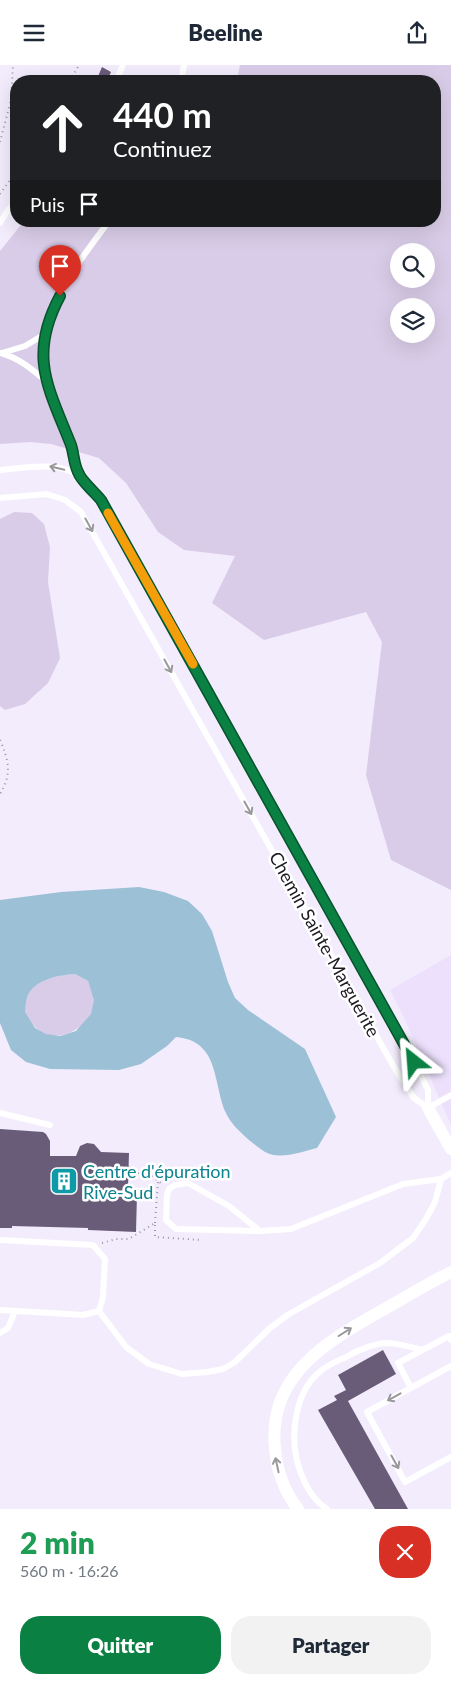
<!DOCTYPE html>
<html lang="fr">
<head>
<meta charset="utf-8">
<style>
	body { margin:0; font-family:Lato,sans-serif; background:#f2f2f3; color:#1f2937; height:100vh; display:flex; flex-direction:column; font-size:19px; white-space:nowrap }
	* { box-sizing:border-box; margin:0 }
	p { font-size:16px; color:#747a83 }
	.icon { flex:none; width:28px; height:28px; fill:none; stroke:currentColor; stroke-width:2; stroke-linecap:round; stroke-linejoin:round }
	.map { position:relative; height:1444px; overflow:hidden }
	.drawer { display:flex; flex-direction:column; background:#fff; flex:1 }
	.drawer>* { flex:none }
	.banner { position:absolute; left:10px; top:10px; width:431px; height:152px; border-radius:20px; box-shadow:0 5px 20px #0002; background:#202124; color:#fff; overflow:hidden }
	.tools { position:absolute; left:390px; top:178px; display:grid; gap:10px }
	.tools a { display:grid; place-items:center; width:45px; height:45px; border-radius:50%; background:#fff; box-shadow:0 5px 20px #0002; font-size:25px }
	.pin { position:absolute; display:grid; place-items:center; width:42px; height:42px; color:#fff; margin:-51px -21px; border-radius:50% 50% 50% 0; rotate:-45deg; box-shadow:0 0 5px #0007 }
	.pin .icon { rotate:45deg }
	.me { position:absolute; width:55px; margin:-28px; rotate:332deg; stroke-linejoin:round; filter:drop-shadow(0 0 4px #0008) }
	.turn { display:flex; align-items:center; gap:18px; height:105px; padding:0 20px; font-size:22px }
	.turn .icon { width:65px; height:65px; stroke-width:2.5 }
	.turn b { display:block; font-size:35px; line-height:42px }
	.then { display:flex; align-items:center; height:48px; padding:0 20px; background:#0003; gap:10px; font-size:19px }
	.round { display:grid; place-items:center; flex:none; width:52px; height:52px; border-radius:20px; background:#f2f2f3 }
	.summary { display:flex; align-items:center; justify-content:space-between; height:85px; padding:0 20px }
	h1 { font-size:30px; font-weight:800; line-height:38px; color:#1e9e55 }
	.button { display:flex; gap:10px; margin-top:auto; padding:10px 20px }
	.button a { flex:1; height:58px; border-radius:20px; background:#0b8043; color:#fff; font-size:20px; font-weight:800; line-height:58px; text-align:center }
	.button a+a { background:#f2f2f3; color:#1f2937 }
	header { display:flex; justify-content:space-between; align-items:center; height:65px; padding:0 20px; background:#fff; font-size:22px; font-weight:800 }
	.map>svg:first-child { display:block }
	.built { fill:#ece0fc }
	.green { fill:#d9cce8; fill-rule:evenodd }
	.water { fill:#9cc0d5; fill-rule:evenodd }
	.building { fill:#695c79 }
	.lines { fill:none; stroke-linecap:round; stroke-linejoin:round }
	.path { stroke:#9c97a4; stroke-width:2; stroke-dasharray:1 4; stroke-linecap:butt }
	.service { stroke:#fff; stroke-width:6 }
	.minor { stroke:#fff; stroke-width:12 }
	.oneway { stroke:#99989b }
	.route-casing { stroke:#07532c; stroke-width:12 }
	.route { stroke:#0b8043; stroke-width:9 }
	.slow { stroke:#f59e0b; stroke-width:9 }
	.labels { text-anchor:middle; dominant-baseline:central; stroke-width:5; stroke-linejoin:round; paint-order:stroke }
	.street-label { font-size:18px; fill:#1d1a21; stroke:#fff }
	.culture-label { font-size:18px; fill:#0d838f; stroke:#fff; text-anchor:start }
</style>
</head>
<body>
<header><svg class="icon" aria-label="menu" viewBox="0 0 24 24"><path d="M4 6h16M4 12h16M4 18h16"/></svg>Beeline<svg class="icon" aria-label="share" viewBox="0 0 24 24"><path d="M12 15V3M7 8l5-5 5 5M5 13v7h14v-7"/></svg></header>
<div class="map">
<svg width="451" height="1444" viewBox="0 0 451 1444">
	<rect width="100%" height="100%" fill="#f3ecfd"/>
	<path class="built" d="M451 890V1060L406 957 390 925Z"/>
	<path class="green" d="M240 0H451V825L391 795 366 710 382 577 366 547 264 575 212 538 235 491 184 485 158 467 126 418 99 393 51 379 30 377 0 379V186L24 156H435V16H237ZM399 186H426V214H399ZM399 241H426V269H399Z
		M14 447 32 448 44 459 50 482 48 517 60 593 48 618 25 639 5 645 0 641V454Z
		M75 909 88 916C90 922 94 929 94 935 95 958 66 976 46 969 35 965 30 956 24 947 25 942 26 935 28 930 36 913 59 910 75 909Z"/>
	<path class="water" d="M139 822 164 827 188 836 202 849 212 866 228 917 235 933 248 945 305 984 336 1052 317 1083C302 1087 279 1095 265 1087 259 1083 254 1079 249 1075 239 1066 230 1058 225 1046 213 1016 219 976 176 972L167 981 141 999 119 1005 50 1004 26 997 11 985 0 958V835L61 827ZM75 909 88 916 94 935 91 949 76 966 60 971 46 969 35 963 25 947C25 942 26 935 28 930 36 914 59 910 75 909Z"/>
	<path class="building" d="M102 2 111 7 107 16H96Z
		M0 1064 43 1067 46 1069 50 1076V1091H76L80 1081 87 1078 94 1079 101 1087 129 1088 128 1122 135 1126 137 1129 136 1167 88 1165V1163L12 1161V1163H0Z
		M383 1285 396 1309 348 1336 408 1444H375L318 1345 337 1335 334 1331 346 1325 338 1310Z"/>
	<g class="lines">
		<path class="path" d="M70 16 79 0
			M0 77 11 35 13 0
			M0 129 16 107
			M0 675C9 696 12 709 0 729
			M128 1108H148L162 1119
			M155 1158 158 1116
			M102 1178 116 1174H129L155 1158V1172L202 1175"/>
		<path class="service" d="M116 16 123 0
			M181 16 184 0
			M0 158 8 145 16 137
			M0 288C19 293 32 304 47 317
			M2 288 25 281 45 269
			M0 405C24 403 60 395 80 412 89 418 95 427 101 435L414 997 428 1025V1043
			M79 410C76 401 74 390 71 381 63 359 52 339 47 317 31 256 75 202 109 156
			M0 433 47 429 65 435 81 447 394 1002 414 1033 428 1043
			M428 1043 451 1030
			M0 1048 50 1060
			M260 1166 229 1141 188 1118 175 1120 169 1124 167 1130 166 1155 176 1164 260 1166 291 1164 403 1119 441 1114 451 1108
			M0 1175 93 1180 105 1194 103 1232 99 1246
			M0 1245 83 1250 99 1246
			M99 1246 126 1282 149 1299 182 1309 207 1307 223 1304 235 1297 270 1263 289 1249 380 1198 413 1173 426 1154 435 1137 441 1114
			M0 1268 8 1263 15 1246
			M451 1301 367 1347 405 1417 451 1392
			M411 1323 398 1298 449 1271 451 1275
			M327 1444C310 1433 302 1415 297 1396 290 1366 296 1324 322 1305 329 1299 338 1296 346 1292 356 1286 373 1279 385 1278 398 1278 411 1282 423 1285"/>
		<path class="minor" d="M428 1043 451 1084
			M298 1444C284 1426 277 1406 275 1384 267 1311 326 1277 381 1246 404 1233 427 1219 451 1207"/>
	</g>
	<defs><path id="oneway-shaft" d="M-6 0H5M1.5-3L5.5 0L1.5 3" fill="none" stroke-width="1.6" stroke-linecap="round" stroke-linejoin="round" transform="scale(1.25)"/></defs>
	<g class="oneway">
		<use href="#oneway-shaft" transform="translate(57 403) rotate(-167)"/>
		<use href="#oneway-shaft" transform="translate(89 460) rotate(61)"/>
		<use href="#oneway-shaft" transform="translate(168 601) rotate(61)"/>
		<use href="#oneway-shaft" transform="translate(248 743) rotate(61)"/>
		<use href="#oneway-shaft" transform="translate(345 1267) rotate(-32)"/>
		<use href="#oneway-shaft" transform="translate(394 1332) rotate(151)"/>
		<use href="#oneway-shaft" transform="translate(395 1397) rotate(61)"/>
		<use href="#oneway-shaft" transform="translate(277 1400) rotate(-102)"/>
	</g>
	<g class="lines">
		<g class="route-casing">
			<path id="route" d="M60 231C28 291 48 322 71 380 74 389 74 401 79 409 81 415 96 429 101 435L414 997"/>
		</g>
		<use href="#route" class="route"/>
		<path class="slow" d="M108 448 193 599"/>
	</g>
	<defs>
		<g id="building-square" transform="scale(1.4375)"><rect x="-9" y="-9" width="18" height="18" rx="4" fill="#0f9aa8" stroke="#fff"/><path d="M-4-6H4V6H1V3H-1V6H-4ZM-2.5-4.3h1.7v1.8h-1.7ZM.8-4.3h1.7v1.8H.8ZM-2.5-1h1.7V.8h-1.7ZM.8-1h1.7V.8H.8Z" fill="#fff"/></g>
	</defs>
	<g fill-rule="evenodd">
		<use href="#building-square" x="64" y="1116"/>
	</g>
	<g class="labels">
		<g class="street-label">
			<text transform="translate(325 879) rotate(61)">Chemin Sainte-Marguerite</text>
		</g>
		<g class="culture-label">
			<text x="83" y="1106">Centre d'épuration<tspan x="83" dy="21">Rive-Sud</tspan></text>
		</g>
	</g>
</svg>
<div class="tools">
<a><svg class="icon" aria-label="search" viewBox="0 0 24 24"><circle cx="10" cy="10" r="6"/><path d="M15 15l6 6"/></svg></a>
<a><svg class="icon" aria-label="layers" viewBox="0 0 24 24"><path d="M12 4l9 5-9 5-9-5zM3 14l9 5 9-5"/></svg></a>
</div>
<div class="pin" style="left:60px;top:231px;background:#d93025"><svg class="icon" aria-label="arrive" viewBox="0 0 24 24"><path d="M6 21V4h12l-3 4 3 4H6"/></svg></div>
<svg class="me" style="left:414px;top:997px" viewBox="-20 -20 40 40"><path d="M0-17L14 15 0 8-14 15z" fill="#0b8043" stroke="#fff" stroke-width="4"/></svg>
<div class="banner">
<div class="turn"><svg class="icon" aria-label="ahead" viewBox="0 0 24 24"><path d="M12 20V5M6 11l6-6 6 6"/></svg><div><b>440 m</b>Continuez</div></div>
<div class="then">Puis<svg class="icon" aria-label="arrive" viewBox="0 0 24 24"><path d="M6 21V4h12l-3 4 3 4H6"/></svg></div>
</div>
</div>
<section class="drawer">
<div class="summary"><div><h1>2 min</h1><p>560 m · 16:26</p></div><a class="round" style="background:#d93025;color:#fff"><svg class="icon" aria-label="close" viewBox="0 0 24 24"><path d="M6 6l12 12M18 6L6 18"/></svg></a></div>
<div class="button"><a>Quitter</a><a>Partager</a></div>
</section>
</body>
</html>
